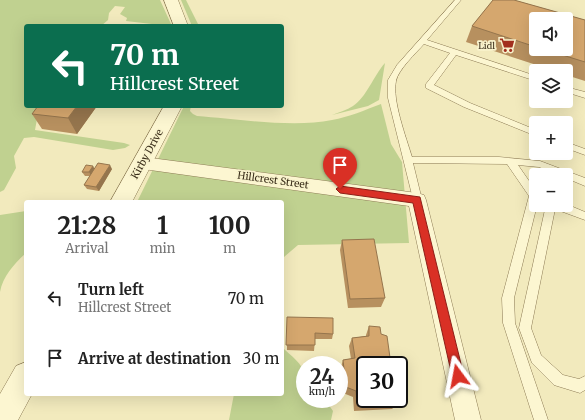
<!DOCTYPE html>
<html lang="en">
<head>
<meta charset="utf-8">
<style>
	body { margin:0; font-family:Merriweather,serif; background:#f6f6f6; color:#222; height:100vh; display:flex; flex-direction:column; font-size:15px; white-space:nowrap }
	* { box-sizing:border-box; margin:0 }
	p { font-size:13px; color:#767676 }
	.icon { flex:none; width:22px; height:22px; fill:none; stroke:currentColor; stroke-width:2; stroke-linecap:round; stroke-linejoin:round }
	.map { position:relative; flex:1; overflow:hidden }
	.side { position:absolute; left:24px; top:200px; width:260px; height:196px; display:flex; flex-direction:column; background:#fff; border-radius:4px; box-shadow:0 4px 16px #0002 }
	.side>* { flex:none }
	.top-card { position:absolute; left:24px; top:24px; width:260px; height:84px; border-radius:4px; box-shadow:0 4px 16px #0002; background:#0b6e4f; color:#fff; overflow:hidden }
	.buttons { position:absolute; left:529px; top:12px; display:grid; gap:8px }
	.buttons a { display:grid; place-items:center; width:44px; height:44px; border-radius:4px; background:#fff; box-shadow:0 4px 16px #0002; font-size:20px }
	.speed { position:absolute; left:296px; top:356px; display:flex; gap:8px; font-size:20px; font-weight:700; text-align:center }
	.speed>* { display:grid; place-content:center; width:52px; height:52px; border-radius:50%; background:#fff; box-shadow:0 4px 16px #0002; line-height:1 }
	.speed small { font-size:10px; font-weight:400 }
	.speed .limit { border:2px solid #111; border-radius:6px; background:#fff; color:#111 }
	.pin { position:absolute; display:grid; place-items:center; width:34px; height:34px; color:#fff; margin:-41px -17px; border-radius:50% 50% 50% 0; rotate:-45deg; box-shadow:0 0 4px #0007 }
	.pin .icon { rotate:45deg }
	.me { position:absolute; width:44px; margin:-22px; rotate:347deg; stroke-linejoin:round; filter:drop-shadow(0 0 3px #0008) }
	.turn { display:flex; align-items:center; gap:14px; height:84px; padding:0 20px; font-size:18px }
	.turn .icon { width:52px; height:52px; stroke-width:2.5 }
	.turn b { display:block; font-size:28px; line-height:34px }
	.eta { display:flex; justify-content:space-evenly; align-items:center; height:68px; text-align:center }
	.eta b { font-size:24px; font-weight:700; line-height:28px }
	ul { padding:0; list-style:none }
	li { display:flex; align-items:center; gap:12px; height:60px; padding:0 20px }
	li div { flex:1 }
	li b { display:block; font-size:15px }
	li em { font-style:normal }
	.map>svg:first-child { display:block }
	.green { fill:#c0d190 }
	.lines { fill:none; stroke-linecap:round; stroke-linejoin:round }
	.service-casing { stroke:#8c7a54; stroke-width:1 }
	.minor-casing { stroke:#8c7a54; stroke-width:1 }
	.tertiary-casing { stroke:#8c7a54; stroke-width:1 }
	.service { fill:#fcf6d1; fill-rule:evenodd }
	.minor { fill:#fcf6d1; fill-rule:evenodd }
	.tertiary { fill:#fcf6d1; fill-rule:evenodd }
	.wall { fill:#b7905f; fill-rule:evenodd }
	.shaded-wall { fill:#95754d }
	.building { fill:#d5a76e; stroke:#95754d }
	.route { fill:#d93025; stroke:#8d1f18 }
	.labels { text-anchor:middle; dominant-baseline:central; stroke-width:3.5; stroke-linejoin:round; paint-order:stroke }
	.far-poi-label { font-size:9px; fill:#3a2e1a; stroke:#f9f3cd; text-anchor:end }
	.street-label { font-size:10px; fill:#3a2e1a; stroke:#f9f3cd }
</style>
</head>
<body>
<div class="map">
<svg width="585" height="420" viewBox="0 0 585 420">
	<rect width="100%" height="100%" fill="#f2eabd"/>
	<path class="green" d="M0 0H160L171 24 169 26 126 21 127 18 120 14 125 7 115 6 109 13 108 20 101 26H26V106H47L37 119 35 130 124 143 130 145 125 148 113 150 34 137 24 138 14 156 16 168 4 190 0 192Z
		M181 0H186L199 26H192Z
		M385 63 379 100 368 106 332 115C339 112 347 110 353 106 366 98 374 75 385 63Z
		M381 104 391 144 402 162 409 243 298 245 284 257V349C303 366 309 370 300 394L305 397V399H308L315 403 326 401 333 411 331 420H229L234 394H282V202H137L184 106H191L190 111 193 114 197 116C238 119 293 128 332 120 349 117 365 110 381 104Z
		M26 211V253C14 264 3 276 0 292V215Z"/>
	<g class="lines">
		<g class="service-casing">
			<path id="service" d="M455 0H461L427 40 536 76V81L456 55 434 85 470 103 536 130V136L464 107 426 88V84L450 53 424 44C416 53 398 70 396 81 392 100 406 137 412 157H499L540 161 585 178V186L566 178V175H558L539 167 518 165 536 191 537 205 514 298 515 323 548 420H534L503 323 502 298 529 196 507 164 413 163 422 200 420 203H414L388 98V80L397 65Z
				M566 87 585 92V98L566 92Z
				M566 142 585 149V155L566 148Z
				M566 204 585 212V220L555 209 531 328 541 355 563 375 579 379 585 376V390L580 393 554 385 532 363 519 328 546 205Z"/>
		</g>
		<g class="minor-casing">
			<path id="minor" d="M143 157 417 193 424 195 426 200 481 420H455L409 206 143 169 137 168 134 163 137 158Z"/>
		</g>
		<g class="tertiary-casing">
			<path id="tertiary" d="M164 0H178L188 26H174Z
				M164 106H182L132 202H110Z
				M26 362V394H32L18 420H0V394L16 366Z"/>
		</g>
		<use href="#service" class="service"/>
		<use href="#minor" class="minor"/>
		<use href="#tertiary" class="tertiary"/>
	</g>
	<path class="wall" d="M493 0H514L585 20V81L566 75V71H555L466 42 472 26ZM536 19H566V49H536Z
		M38 106H97L77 134 42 129 32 114Z
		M93 166 94 169H112L99 191 87 189 84 185 90 176H85L82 172Z
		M342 240 385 298 381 307 348 308 340 250Z
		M287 317 333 334 332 339H315L314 351 287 350Z
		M369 326 397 404 392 409 354 411 353 397 343 393 341 367 343 360 351 359 349 346 352 338 366 336V335Z"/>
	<path class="shaded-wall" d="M77 106H97L77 134 68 118Z
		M110 165 112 169 99 191 96 187Z
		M93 166 95 170 92 177 89 172Z"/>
	<path class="building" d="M493 0H514L585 20V62L543 49H566V19H536V47L472 26Z
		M38 106H77L68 118 32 114Z
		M98 163 110 165 96 187 84 185Z
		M86 165 93 166 89 172H82Z
		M374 239 385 298 350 299 342 240Z
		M287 317 333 318V334L315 333V345H286Z
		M369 326 380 327 381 334 387 336 391 365H365V399H397V404L357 406 356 391 346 387 343 360 355 358 352 338 369 336Z"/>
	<path class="route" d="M340 186 420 197 464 376 462 380 458 382 454 380 452 376 413 203 340 193 336 189Z"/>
	<defs>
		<g id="supermarket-bare" transform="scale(1.2)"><path d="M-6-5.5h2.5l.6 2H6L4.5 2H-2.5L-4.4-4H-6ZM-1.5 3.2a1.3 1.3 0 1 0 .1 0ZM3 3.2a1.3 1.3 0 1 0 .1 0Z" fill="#a22f1e" stroke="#f9f3cd" stroke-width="2.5" paint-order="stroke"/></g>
	</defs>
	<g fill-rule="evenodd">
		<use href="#supermarket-bare" x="507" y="45"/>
	</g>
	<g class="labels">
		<g class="far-poi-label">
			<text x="495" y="45">Lidl</text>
		</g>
		<g class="street-label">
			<text transform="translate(147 154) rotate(-61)">Kirby Drive</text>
			<text transform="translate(273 180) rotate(8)">Hillcrest Street</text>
		</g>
	</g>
</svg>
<div class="buttons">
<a><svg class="icon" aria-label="sound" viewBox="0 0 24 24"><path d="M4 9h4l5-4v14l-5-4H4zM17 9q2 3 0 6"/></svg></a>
<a><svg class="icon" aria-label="layers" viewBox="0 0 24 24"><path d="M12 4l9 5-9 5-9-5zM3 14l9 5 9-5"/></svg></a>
<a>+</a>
<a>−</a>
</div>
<div class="speed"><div>24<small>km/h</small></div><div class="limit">30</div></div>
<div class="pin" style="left:340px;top:189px;background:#d93025"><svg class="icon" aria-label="arrive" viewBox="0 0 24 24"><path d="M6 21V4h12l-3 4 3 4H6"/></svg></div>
<svg class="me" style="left:458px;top:376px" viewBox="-20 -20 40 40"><path d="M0-17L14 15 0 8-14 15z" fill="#d93025" stroke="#fff" stroke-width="4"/></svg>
<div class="top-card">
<div class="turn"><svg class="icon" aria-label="left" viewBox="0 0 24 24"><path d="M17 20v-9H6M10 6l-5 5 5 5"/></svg><div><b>70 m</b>Hillcrest Street</div></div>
</div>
<section class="side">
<div class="eta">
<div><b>21:28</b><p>Arrival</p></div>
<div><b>1</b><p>min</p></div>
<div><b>100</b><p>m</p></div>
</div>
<ul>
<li><svg class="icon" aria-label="left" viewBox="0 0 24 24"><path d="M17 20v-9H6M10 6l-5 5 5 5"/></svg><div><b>Turn left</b><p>Hillcrest Street</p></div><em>70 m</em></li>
<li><svg class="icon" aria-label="arrive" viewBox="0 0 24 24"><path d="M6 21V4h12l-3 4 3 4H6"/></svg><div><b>Arrive at destination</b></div><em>30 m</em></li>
</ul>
</section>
</div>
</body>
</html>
